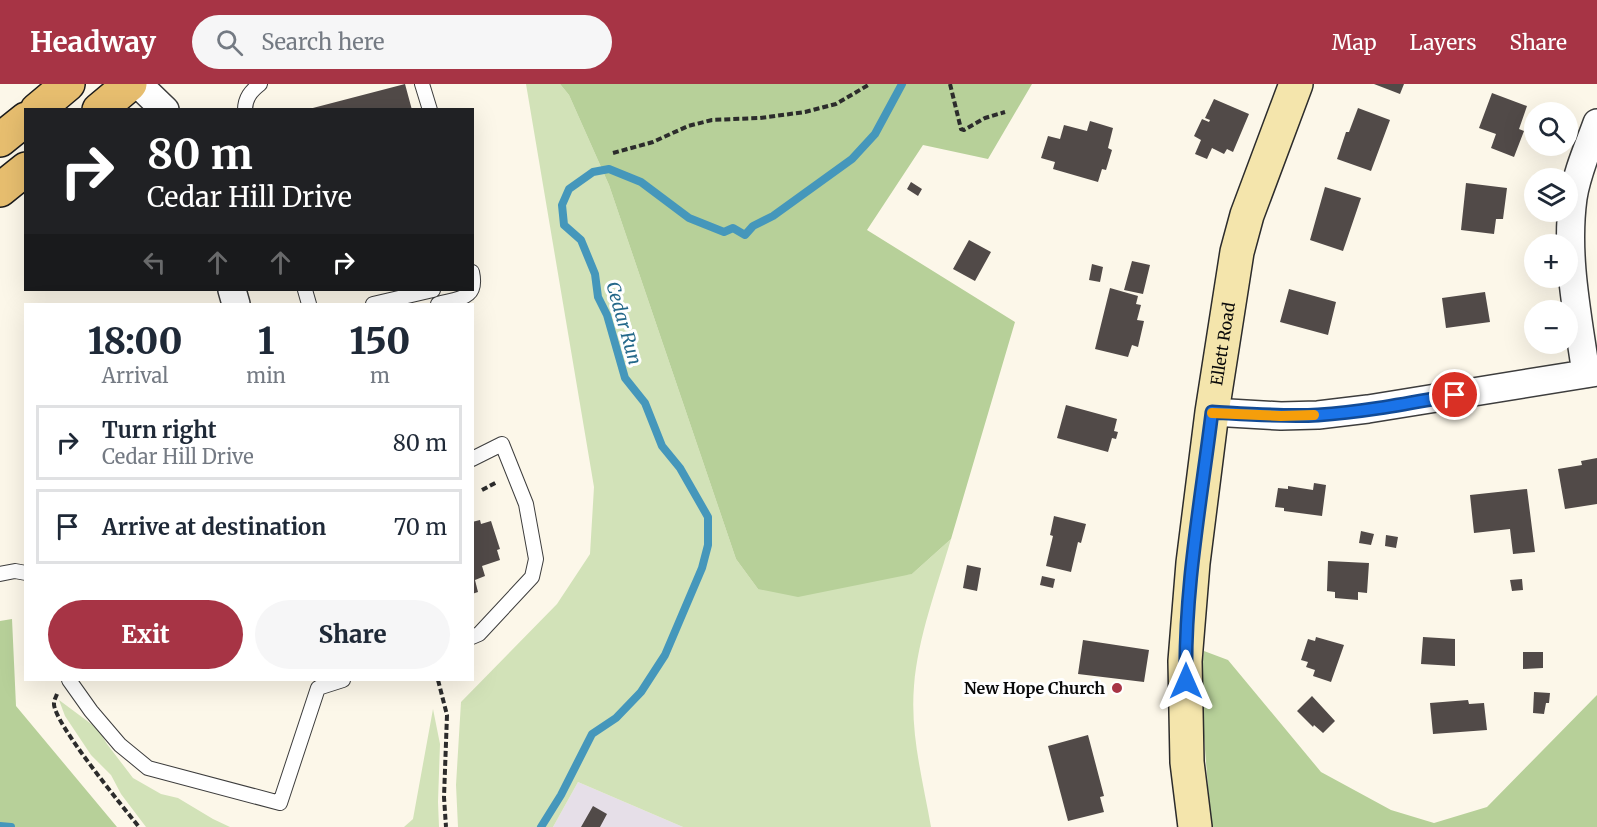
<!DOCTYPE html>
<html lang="en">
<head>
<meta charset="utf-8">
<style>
	body { margin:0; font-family:Merriweather,serif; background:#f6f6f7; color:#1f2937; height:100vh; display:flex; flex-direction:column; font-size:22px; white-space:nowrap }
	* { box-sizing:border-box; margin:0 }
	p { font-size:20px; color:#747a83 }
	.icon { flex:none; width:33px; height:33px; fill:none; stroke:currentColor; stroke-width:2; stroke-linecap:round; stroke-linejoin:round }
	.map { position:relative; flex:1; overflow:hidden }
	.sheet { position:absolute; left:24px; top:219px; width:450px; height:378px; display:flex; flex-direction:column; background:#fff; border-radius:0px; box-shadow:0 6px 24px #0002 }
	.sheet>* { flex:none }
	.hud { position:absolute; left:24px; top:24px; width:450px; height:183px; border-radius:0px; box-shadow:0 6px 24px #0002; background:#202124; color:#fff; overflow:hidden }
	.fabs { position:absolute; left:1524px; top:18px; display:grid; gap:12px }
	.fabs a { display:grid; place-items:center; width:54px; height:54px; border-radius:50%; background:#fff; box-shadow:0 6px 24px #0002; font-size:30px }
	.pin { position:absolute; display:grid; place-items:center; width:51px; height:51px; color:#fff; margin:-26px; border:3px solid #fff; border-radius:50%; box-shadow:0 2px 6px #0007 }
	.me { position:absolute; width:66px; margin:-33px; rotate:0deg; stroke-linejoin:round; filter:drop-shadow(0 0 4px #0008) }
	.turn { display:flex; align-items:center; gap:21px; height:126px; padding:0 24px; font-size:27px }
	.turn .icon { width:78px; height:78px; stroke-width:2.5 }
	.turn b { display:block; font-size:42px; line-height:51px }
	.lanes { display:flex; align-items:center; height:57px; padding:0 24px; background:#0003; justify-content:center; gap:30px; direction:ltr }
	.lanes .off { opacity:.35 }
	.eta { display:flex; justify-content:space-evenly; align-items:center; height:102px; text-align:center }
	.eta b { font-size:36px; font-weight:800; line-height:42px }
	.action { display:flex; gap:12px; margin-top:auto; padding:12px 24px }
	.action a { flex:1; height:69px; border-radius:36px; background:#a73445; color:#fff; font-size:24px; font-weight:800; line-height:69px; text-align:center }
	.action a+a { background:#f6f6f7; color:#1f2937 }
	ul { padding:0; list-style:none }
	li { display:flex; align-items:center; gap:18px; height:75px; margin:0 12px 9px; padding:0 12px; border:3px solid #e0e1e3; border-radius:0px }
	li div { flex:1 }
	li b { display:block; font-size:22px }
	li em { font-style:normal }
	header { display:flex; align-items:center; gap:36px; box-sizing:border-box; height:84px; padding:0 30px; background:#a73445; color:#fff }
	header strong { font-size:28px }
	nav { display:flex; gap:33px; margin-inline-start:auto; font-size:21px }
	.search { width:420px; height:54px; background:#f6f6f7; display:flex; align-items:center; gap:15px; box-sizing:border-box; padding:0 21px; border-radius:33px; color:#747a83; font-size:22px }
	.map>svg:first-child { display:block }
	.industrial { fill:#e6dfe8 }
	.green { fill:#d2e2b8 }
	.forest { fill:#b7d099 }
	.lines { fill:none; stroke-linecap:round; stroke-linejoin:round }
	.stream { stroke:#4597bb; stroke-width:8 }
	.building { fill:#514a48 }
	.lane-casing { stroke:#3d3d3d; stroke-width:16 }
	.street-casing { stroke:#3d3d3d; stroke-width:30 }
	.secondary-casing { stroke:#2c2c2c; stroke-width:36 }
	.primary-casing { stroke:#1b1b1b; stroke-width:36 }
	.path { stroke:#2c2c2c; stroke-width:4; stroke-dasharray:6 3; stroke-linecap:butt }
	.lane { stroke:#fff; stroke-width:14 }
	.street { stroke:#fff; stroke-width:27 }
	.secondary { stroke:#f4e5ac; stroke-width:33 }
	.primary { stroke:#e7be6f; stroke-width:33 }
	.route-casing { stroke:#114b97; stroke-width:15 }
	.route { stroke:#1a73e8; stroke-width:10 }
	.slow { stroke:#f59e0b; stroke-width:10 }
	.poi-dot { fill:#a73445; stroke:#fff; stroke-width:2 }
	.labels { text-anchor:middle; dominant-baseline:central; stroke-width:6; stroke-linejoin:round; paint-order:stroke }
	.street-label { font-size:16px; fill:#0a0a0a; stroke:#fff }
	.poi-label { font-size:16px; font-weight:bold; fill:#0a0a0a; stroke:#fff; text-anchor:end }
	.water-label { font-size:18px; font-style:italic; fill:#24688a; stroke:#fff }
</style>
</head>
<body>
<header>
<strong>Headway</strong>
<div class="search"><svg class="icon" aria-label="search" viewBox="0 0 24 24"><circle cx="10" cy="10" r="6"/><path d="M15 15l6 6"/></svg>Search here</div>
<nav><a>Map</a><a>Layers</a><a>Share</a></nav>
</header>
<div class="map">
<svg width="1597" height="743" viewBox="0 0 1597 743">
	<rect width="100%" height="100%" fill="#fcf7e9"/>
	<path class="industrial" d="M578 698 683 743H553Z"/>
	<path class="green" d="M526 0H560L569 11 609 101 736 475 758 505 912 490 951 455C937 503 918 553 914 602 910 650 923 697 931 743H683L578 698 553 743H458L456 701 461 618 557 520 590 470 594 403Z
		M59 616 98 645 107 660 133 694 161 710 178 714 213 735 230 743H146L121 710 111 691 91 671 65 632Z
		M433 625 440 660 438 718 439 743H404L413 735Z"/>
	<path class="forest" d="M560 0H1032L988 75 923 61 867 146 1015 238 951 455 912 490 798 513 758 505 736 475 609 101 569 11Z
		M12 535 16 622 117 743H0V537Z
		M1204 567 1228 576 1321 688 1391 726 1434 739 1487 723 1597 611V743H1211L1200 600Z"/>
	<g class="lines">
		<path class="stream" d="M0 742 11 743
			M541 743 561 711 592 650 616 634 641 608 665 571 702 484 708 461V433L680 384 662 362 645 319 625 294 607 231 598 213 595 190 581 156 564 141 562 121 569 105 593 88 609 85 641 98 689 134 724 148 733 144 745 151 753 142 773 132 852 75 875 50 902 0"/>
	</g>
	<path class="building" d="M405 0 412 26H309V25Z
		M1374 0H1404L1400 10Z
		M1492 9 1527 22 1519 45 1524 47 1514 73 1491 64 1496 50 1479 44Z
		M1214 15 1249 30 1233 68 1227 65 1224 70 1212 64 1207 75 1195 70 1201 56 1194 52 1202 35 1209 38 1210 36 1205 34Z
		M1358 24 1390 36 1371 87 1337 75 1346 48H1349Z
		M1090 37 1113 44 1108 64 1112 66 1106 86 1102 85 1098 98 1053 85 1055 78 1041 74 1048 52 1060 55 1064 41 1087 47Z
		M911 98 922 105 918 112 907 105Z
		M1466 99 1507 104 1503 135H1496L1494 150 1461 146Z
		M1325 103 1361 114 1343 167 1310 156Z
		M969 156 991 168 975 197 953 185Z
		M1132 177 1150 181 1143 210 1124 206Z
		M1092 180 1103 183 1100 198 1089 196Z
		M1110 204 1138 212 1136 220 1141 221 1137 236 1144 237 1138 263 1132 261 1128 273 1095 265Z
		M1289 205 1336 218 1328 251 1280 238Z
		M1485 208 1490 238 1446 244 1442 214Z
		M1066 321 1117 335 1114 347 1118 348 1116 355 1112 354 1108 368 1057 354Z
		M1597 374V420L1565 425 1558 385 1582 381 1581 377Z
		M1314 399 1326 401 1322 432 1284 427V424L1275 423 1278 404 1288 405V402L1313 406Z
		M1527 405 1535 468 1513 470 1510 445 1474 449 1470 411Z
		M1054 432 1086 440 1081 459 1078 458 1071 488 1046 482 1053 452 1050 451Z
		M480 436 481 440 491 437 500 465 497 466 500 476 482 482 485 492 475 496 478 508 472 510V438Z
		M1361 447 1374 450 1371 461 1359 459Z
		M1386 451 1398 453 1396 464 1385 462Z
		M1328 477 1369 479 1367 509 1358 508V516L1335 514V508L1327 507Z
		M967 481 981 484 977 507 963 504Z
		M1042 492 1055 495 1053 504 1040 501Z
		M1522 495 1523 506 1512 507 1510 496Z
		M1316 553 1344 561 1331 598 1313 592 1315 586 1306 583 1308 578 1301 576 1308 555 1315 557Z
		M1423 553 1455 555V582L1421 580Z
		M1083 556 1149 566 1144 598 1078 590Z
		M1523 568H1543V584L1523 585Z
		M1534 608 1550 609 1549 619H1546L1544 630 1533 629Z
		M1312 612 1335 637 1323 649 1314 641 1313 643 1297 627Z
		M1468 616 1469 620 1484 619 1487 646 1433 650 1430 619Z
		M1088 651 1104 712 1100 713 1104 728 1068 737 1048 662Z
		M593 722 607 730 600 743H581Z"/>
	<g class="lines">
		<g class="lane-casing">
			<path id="lane" d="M422 0 430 26
				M245 26C245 14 251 7 260 0
				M305 206 309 220
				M373 220 433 206
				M438 220C460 214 478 215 472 188
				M472 375 502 360 526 420 536 475 532 493 479 550 472 553
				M0 490 15 487 26 489
				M69 596 91 627 120 661 148 684 280 719 318 604 343 596"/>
		</g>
		<g class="street-casing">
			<path id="street" d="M138 0 165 26
				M232 206 236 220
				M1586 290C1578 232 1565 173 1573 114 1577 88 1588 64 1597 39
				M1212 328 1281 332 1318 331 1368 325 1597 288"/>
		</g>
		<g class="secondary-casing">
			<g id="secondary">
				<path id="s1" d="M1195 743 1187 678 1185 577 1193 479 1212 328 1237 168 1247 131 1296 0"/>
			</g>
		</g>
		<g class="primary-casing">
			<path id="primary" d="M37 26 68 0
				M99 26 130 0
				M0 56 26 35
				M0 106 26 85"/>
		</g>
		<path class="path" d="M950 0 961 45 964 46 985 34 1005 28
			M613 69 653 58 688 42 712 36 760 34 805 28 836 20 870 0
			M482 406 497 398
			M438 596 447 631 444 713 446 743
			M57 610C56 613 54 616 54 619 52 637 124 724 139 743"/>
		<use href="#lane" class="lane"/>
		<use href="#street" class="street"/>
		<use href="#secondary" class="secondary"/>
		<use href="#primary" class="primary"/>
	</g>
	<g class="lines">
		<g class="route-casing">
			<path id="route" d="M1186 597C1184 507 1201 417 1212 328 1247 330 1283 333 1318 331 1364 328 1410 319 1455 311"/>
		</g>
		<use href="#route" class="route"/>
		<path class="slow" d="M1212 329 1281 332 1314 331"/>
	</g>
	<circle class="poi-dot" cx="1117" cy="604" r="6"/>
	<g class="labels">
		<g class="street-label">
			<text stroke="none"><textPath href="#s1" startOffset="486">Ellett Road</textPath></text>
		</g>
		<g class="poi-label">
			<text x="1105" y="604">New Hope Church</text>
		</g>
		<g class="water-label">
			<text transform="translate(624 239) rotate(74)">Cedar Run</text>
		</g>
	</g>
</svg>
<div class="fabs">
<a><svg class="icon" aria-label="search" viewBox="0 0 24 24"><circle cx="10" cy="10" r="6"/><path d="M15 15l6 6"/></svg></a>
<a><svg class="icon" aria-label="layers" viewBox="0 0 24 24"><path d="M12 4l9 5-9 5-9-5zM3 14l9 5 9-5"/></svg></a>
<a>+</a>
<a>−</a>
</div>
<div class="pin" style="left:1455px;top:311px;background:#d93025"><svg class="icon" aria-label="arrive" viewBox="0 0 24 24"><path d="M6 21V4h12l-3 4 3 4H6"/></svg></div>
<svg class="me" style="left:1186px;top:597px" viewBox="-20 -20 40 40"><path d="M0-17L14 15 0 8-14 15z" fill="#1a73e8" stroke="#fff" stroke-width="4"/></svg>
<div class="hud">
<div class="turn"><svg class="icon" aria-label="right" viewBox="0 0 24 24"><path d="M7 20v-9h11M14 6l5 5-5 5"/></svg><div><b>80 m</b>Cedar Hill Drive</div></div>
<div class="lanes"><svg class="icon off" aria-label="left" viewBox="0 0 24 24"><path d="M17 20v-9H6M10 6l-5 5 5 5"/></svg><svg class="icon off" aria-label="ahead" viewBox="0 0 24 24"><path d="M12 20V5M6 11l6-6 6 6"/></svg><svg class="icon off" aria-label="ahead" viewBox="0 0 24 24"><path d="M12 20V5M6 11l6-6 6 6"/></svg><svg class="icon" aria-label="right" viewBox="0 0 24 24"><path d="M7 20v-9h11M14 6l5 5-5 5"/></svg></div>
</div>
<section class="sheet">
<div class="eta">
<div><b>18:00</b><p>Arrival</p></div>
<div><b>1</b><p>min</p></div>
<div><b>150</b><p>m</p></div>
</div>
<ul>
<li><svg class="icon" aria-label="right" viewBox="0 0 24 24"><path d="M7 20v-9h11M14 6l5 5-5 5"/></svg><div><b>Turn right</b><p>Cedar Hill Drive</p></div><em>80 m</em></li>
<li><svg class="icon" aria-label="arrive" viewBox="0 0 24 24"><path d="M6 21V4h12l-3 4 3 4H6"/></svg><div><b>Arrive at destination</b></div><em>70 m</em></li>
</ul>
<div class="action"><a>Exit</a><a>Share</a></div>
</section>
</div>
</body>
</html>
